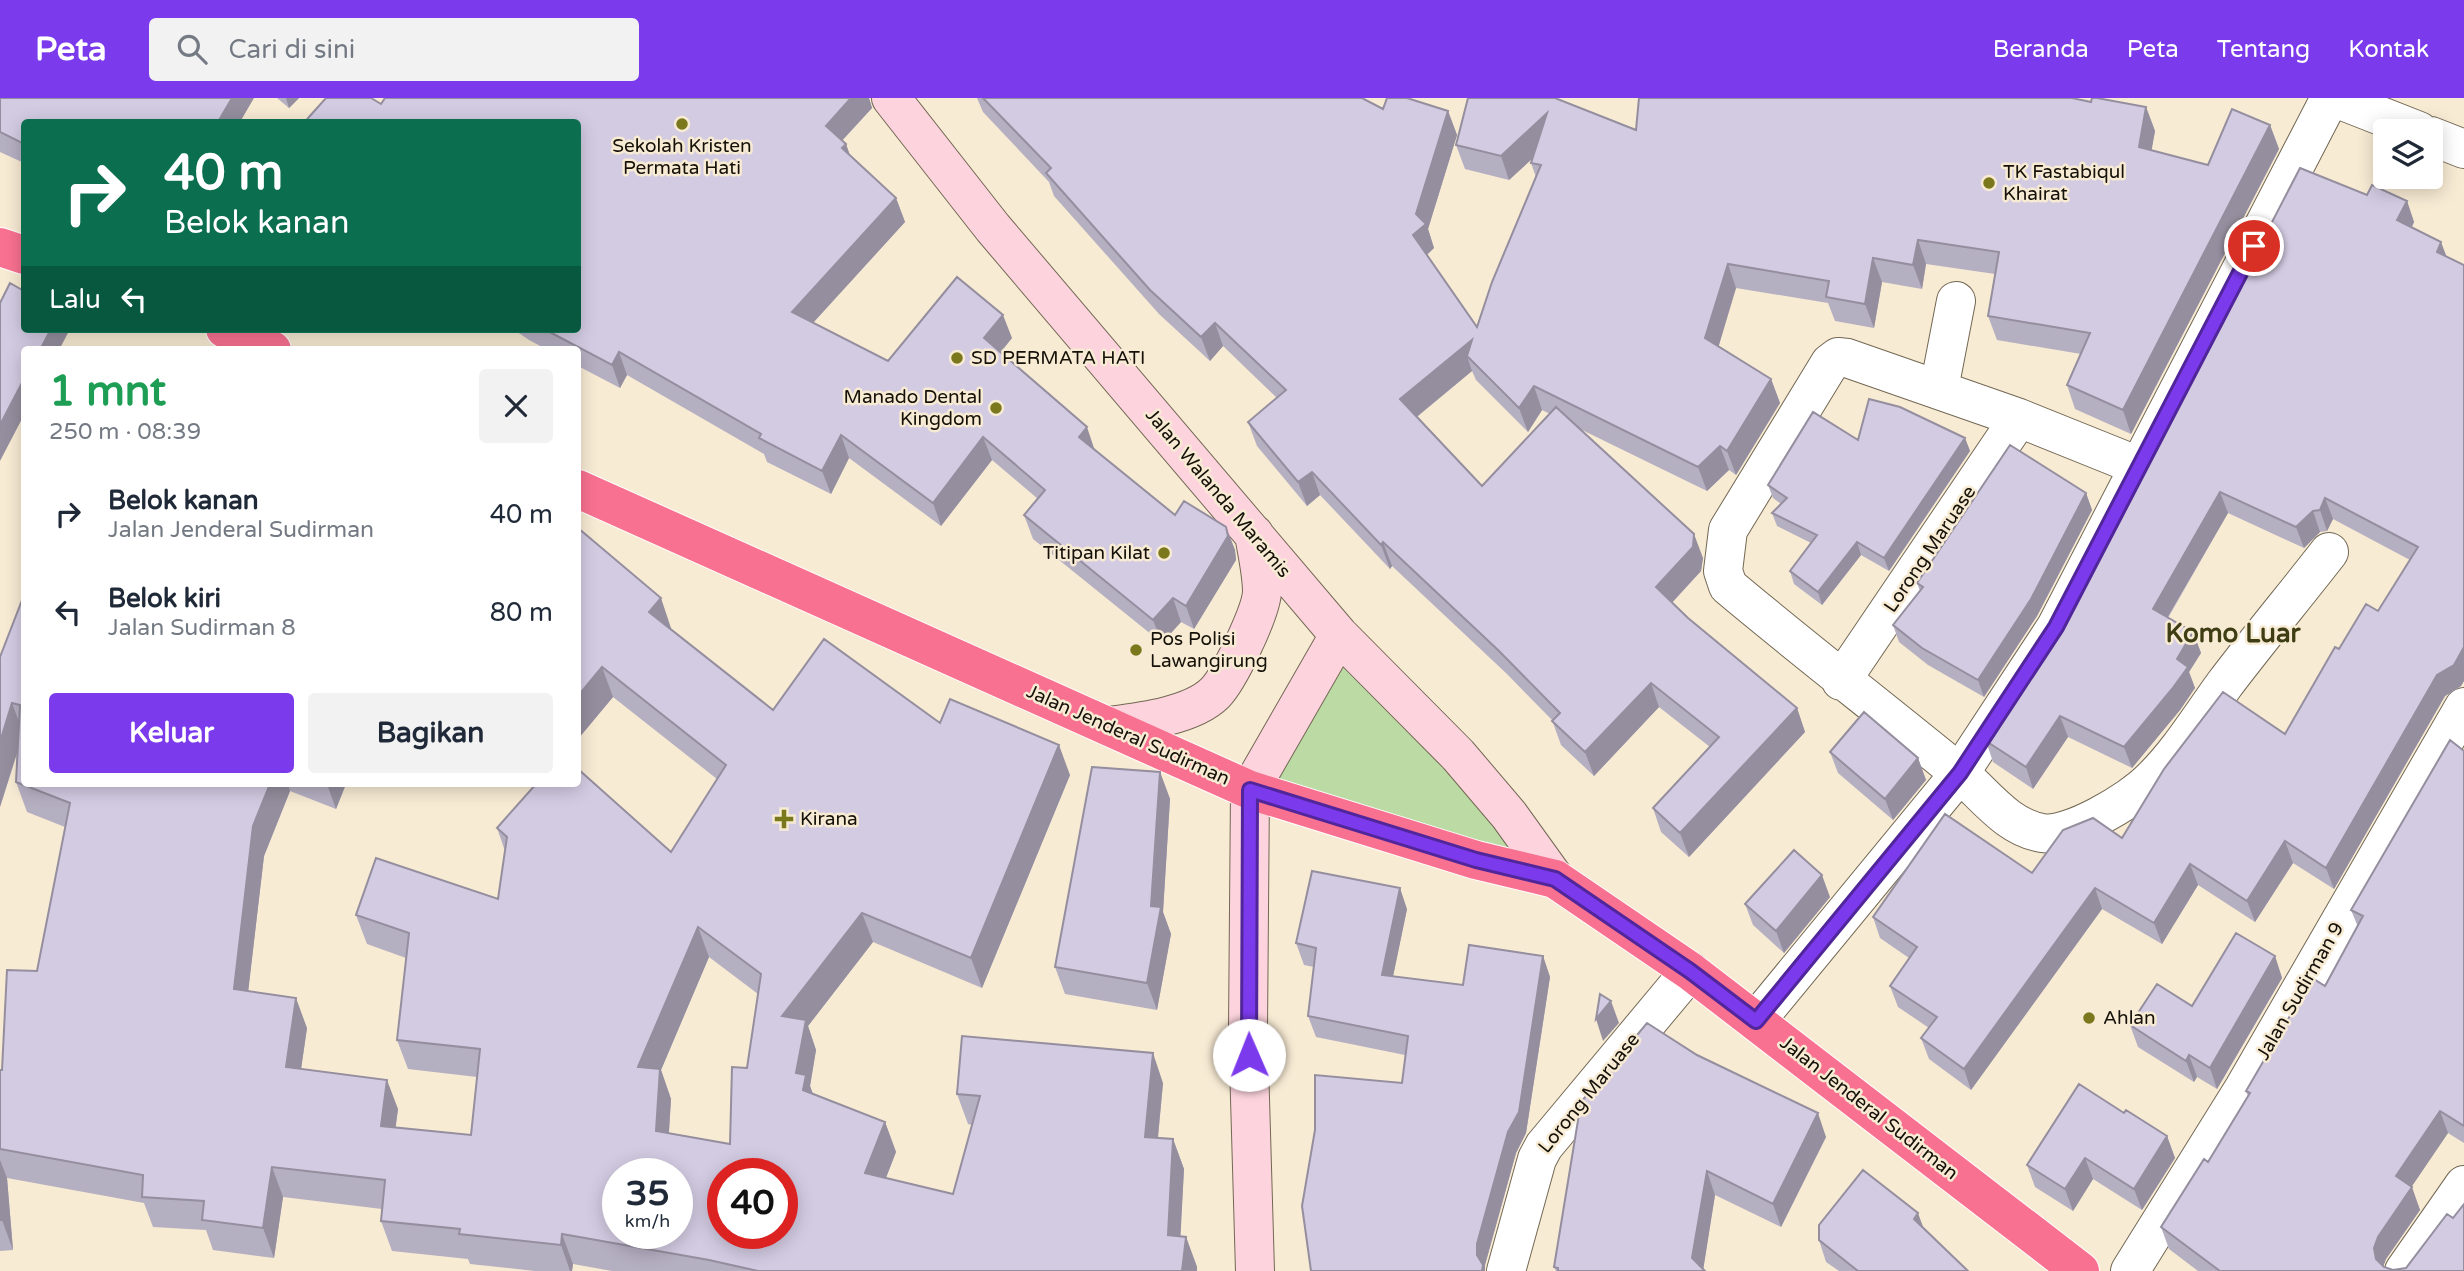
<!DOCTYPE html>
<html lang="id">
<head>
<meta charset="utf-8">
<style>
	body { margin:0; font-family:"Varela Round",sans-serif; background:#f2f2f3; color:#1f2937; height:100vh; display:flex; flex-direction:column; font-size:26px; white-space:nowrap }
	* { box-sizing:border-box; margin:0 }
	p { font-size:23px; color:#747a83 }
	.icon { flex:none; width:38px; height:38px; fill:none; stroke:currentColor; stroke-width:2; stroke-linecap:round; stroke-linejoin:round }
	.map { position:relative; flex:1; overflow:hidden }
	.side { position:absolute; left:21px; top:248px; width:560px; height:441px; display:flex; flex-direction:column; background:#fff; border-radius:7px; box-shadow:0 4px 18px #0003 }
	.side>* { flex:none }
	.guide { position:absolute; left:21px; top:21px; width:560px; height:214px; border-radius:7px; box-shadow:0 4px 18px #0003; background:#0b6e4f; color:#fff; overflow:hidden }
	.buttons { position:absolute; left:2373px; top:21px; display:grid; gap:14px }
	.buttons a { display:grid; place-items:center; width:70px; height:70px; border-radius:7px; background:#fff; box-shadow:0 4px 18px #0003; font-size:35px }
	.speed { position:absolute; left:602px; top:1060px; display:flex; gap:14px; font-size:35px; font-weight:700; text-align:center }
	.speed>* { display:grid; place-content:center; width:91px; height:91px; border-radius:50%; background:#fff; box-shadow:0 4px 18px #0003; line-height:1 }
	.speed small { font-size:18px; font-weight:400 }
	.speed .limit { border:10px solid #d22; background:#fff; color:#111 }
	.pin { position:absolute; display:grid; place-items:center; width:60px; height:60px; color:#fff; margin:-30px; border:4px solid #fff; border-radius:50%; box-shadow:0 2px 7px #0007 }
	.me { position:absolute; width:77px; margin:-38px; rotate:359deg; stroke-linejoin:round; filter:drop-shadow(0 0 5px #0008) }
	.turn { display:flex; align-items:center; gap:24px; height:147px; padding:0 28px; font-size:32px }
	.turn .icon { width:91px; height:91px; stroke-width:2.5 }
	.turn b { display:block; font-size:49px; line-height:60px }
	.then { display:flex; align-items:center; height:66px; padding:0 28px; background:#0003; gap:14px; font-size:26px }
	.round { display:grid; place-items:center; flex:none; width:74px; height:74px; border-radius:7px; background:#f2f2f3 }
	.headline { display:flex; align-items:center; justify-content:space-between; height:119px; padding:0 28px }
	h1 { font-size:42px; font-weight:700; line-height:52px; color:#1e9e55 }
	.primary-button { display:flex; gap:14px; margin-top:auto; padding:14px 28px }
	.primary-button a { flex:1; height:80px; border-radius:7px; background:#7c3aed; color:#fff; font-size:28px; font-weight:700; line-height:80px; text-align:center }
	.primary-button a+a { background:#f2f2f3; color:#1f2937 }
	ul { padding:0; list-style:none }
	li { display:flex; align-items:center; gap:21px; height:98px; padding:0 28px }
	li div { flex:1 }
	li b { display:block; font-size:26px }
	li em { font-style:normal }
	header { display:flex; align-items:center; gap:42px; box-sizing:border-box; height:98px; padding:0 35px; background:#7c3aed; color:#fff }
	header strong { font-size:33px }
	nav { display:flex; gap:38px; margin-inline-start:auto; font-size:24px }
	.search { width:490px; height:63px; background:#f2f2f3; display:flex; align-items:center; gap:18px; box-sizing:border-box; padding:0 24px; border-radius:7px; color:#747a83; font-size:26px }
	.map>svg:first-child { display:block }
	.green { fill:#bcdba4 }
	.lines { fill:none; stroke-linecap:round; stroke-linejoin:round }
	.street-casing { stroke:#736854; stroke-width:40 }
	.secondary-casing { stroke:#736854; stroke-width:40 }
	.highway-casing { stroke:#fff; stroke-width:40 }
	.street { stroke:#fff; stroke-width:38 }
	.secondary { stroke:#fdd4de; stroke-width:38 }
	.highway { stroke:#f97191; stroke-width:38 }
	.wall { fill:#b5afc2; fill-rule:evenodd }
	.shaded-wall { fill:#948e9e }
	.building { fill:#d3cbe2; stroke:#948e9e; stroke-width:2; fill-rule:evenodd }
	.route-casing { stroke:#51269a; stroke-width:18 }
	.route { stroke:#7c3aed; stroke-width:12 }
	.poi-dot { fill:#7a771c; stroke:#f8ebd4; stroke-width:2.5 }
	.labels { text-anchor:middle; dominant-baseline:central; stroke-width:5; stroke-linejoin:round; paint-order:stroke }
	.poi-label { font-size:19px; fill:#151109; stroke:#f8ebd4; text-anchor:start }
	.street-label { font-size:19px; fill:#151109; stroke:#f8ebd4 }
	.district-label { font-size:26px; font-weight:bold; fill:#3f3d14; stroke:#f8ebd4 }
</style>
</head>
<body>
<header>
<strong>Peta</strong>
<div class="search"><svg class="icon" aria-label="search" viewBox="0 0 24 24"><circle cx="10" cy="10" r="6"/><path d="M15 15l6 6"/></svg>Cari di sini</div>
<nav><a>Beranda</a><a>Peta</a><a>Tentang</a><a>Kontak</a></nav>
</header>
<div class="map">
<svg width="2464" height="1173" viewBox="0 0 2464 1173">
	<rect width="100%" height="100%" fill="#f8ebd4"/>
	<path class="green" d="M1340 559 1468 678 1535 767 1270 684Z"/>
	<g class="lines">
		<g class="street-casing">
			<path id="street" d="M2335 0 2419 33
				M2431 38 2464 51
				M1939 291 1956 203
				M2141 369 2019 320 1847 260 1838 259 1830 265 1728 432 1723 473 1728 488C1803 551 1881 611 1958 674 1984 695 2006 729 2042 735 2069 740 2131 702 2150 683 2179 655 2200 620 2224 587 2258 542 2294 499 2329 454
				M1841 583 2019 320
				M1756 923 1960 675 2056 529 2330 0
				M1506 1173 1537 1061 1544 1048 1690 873
				M2130 1173 2244 990 2464 609
				M2404 1173 2464 1087"/>
		</g>
		<g class="secondary-casing">
			<path id="secondary" d="M891 0 993 130 1339 537 1458 657 1509 717 1555 781
				M1108 628C1139 624 1192 618 1215 595 1229 581 1261 514 1262 494 1262 475 1257 455 1254 436
				M1255 1173 1248 931 1250 692 1339 537"/>
		</g>
		<g class="highway-casing">
			<path id="highway" d="M0 149 24 157
				M225 231 272 252
				M578 391 1250 692 1476 762 1555 781 1690 873 2080 1173"/>
		</g>
		<use href="#street" class="street"/>
		<use href="#secondary" class="secondary"/>
		<use href="#highway" class="highway"/>
	</g>
	<path class="wall" d="M0 0 24 24V65L0 54Z
		M277 0H299L289 10Z
		M385 0H869L872 10 842 43 846 46 850 58 896 100 905 124 813 225 888 263 1012 240 1001 254 1095 352 1175 417 1226 429 1235 452 1236 462 1194 531 1181 524 1162 545 1033 441 1024 417 1038 401 992 362 941 428 849 360 831 396 767 364 764 356 627 277 620 290 578 268V252H548L529 242 513 231H578L381 6Z
		M977 0H1362L1383 11 1448 13 1457 37 1428 131 1434 150 1427 157 1477 229 1536 79 1531 65 1532 61 1509 82 1465 71 1456 47 1636 32 2091 4 2146 9 2155 33 2151 52 2208 67 2270 27 2279 51 2131 336 2075 311 2067 287 2081 256 1997 242 1988 218 1995 176 1926 166 1922 191 1882 184 1874 230 1835 223 1828 205 1736 190 1718 248 1771 281 1780 305 1736 377 1729 372 1707 393 1580 331 1703 460 1701 473 1672 505 1688 520 1797 610 1805 634 1689 759 1661 734 1653 710 1710 649 1659 609 1594 678 1561 647 1552 622 1507 576 1392 468 1390 471 1320 397 1307 408 1257 348 1248 324 1277 300 1223 248 1210 263 1159 216 1054 98 1049 84 983 14ZM1472 273 1476 282 1528 334 1542 312 1550 316 1482 388 1417 319Z
		M2367 97 2407 103 2414 124 2412 129 2447 159 2464 167V583L2461 588 2445 598 2334 791 2293 765 2255 824 2198 787 2162 846 2102 811 1971 992 1929 961 1921 940 1929 930 1898 909 1890 888 1909 860 1880 840 1873 819 2032 775 2122 740 2285 636 2339 551 2378 513 2410 462 2333 421 2327 433 2320 434 2304 450 2228 415 2168 520 2193 534 2201 555 2189 574 2195 590 2180 612 2132 670 2068 639 2033 691 1993 664 1986 643Z
		M1965 340 1970 353 1889 473 1861 457 1822 507 1794 486 1790 473 1811 445 1777 428 1772 415 1781 406 1773 400 1768 387 1858 342Z
		M2086 395 2092 412 2037 518 1984 599 1928 567 1899 544 1893 527 1920 493 1917 485Z
		M578 430 671 530V531L773 612 940 625 1070 677 982 890 873 844 808 928 816 952 810 988 813 996 885 1024 896 1054 886 1080 953 1096 972 1027 968 1026 957 996 1163 985 1158 1040 1173 1041 1184 1071 1180 1138 1186 1139 1197 1169V1173H612L573 1166 572 1173H535L470 1166 468 1161 392 1153 381 1123 382 1111 283 1099 274 1160 213 1152 206 1132 153 1129 144 1105 7 1080 13 1152 0 1153V972H2L37 873 65 729 27 714 16 684 18 653 0 709 24 497V686H346L336 711 290 693 264 758 248 893 307 930 301 971 398 1011 395 1030 471 1037 477 979 408 971 397 942 406 860 367 846 356 817 498 801 505 753 497 730 671 754 717 681 613 599 578 641ZM709 859 758 896 747 970 730 1046 669 1035 671 1001 661 972Z
		M2464 653V1045L2448 1035 2411 1089 2420 1112 2386 1161 2383 1168 2393 1172 2464 1173H2198L2169 1151 2161 1129 2208 1064 2248 998 2246 993 2325 888 2358 829 2351 812Z
		M1830 654 1918 660 1926 682 1893 722 1838 675Z
		M1160 674 1170 701 1163 814 1171 836 1157 912 1065 896 1055 869Z
		M1830 799 1784 855 1753 827 1745 806Z
		M1407 811 1393 878 1463 887 1543 858 1550 879 1526 1035 1516 1055 1485 1167V1173L1402 985 1405 957 1316 939 1308 918 1314 869 1304 867 1296 845Z
		M2275 858 2282 880 2217 991 2197 979 2194 984 2138 949 2130 927 2192 908Z
		M1581 1004 1826 1039 1781 1129 1715 1097 1703 1171 1705 1173H1556L1554 1169Z
		M2124 1015 2167 1038 2175 1060 2142 1112 2093 1081 2073 1113 2035 1089 2027 1067Z
		M1924 1130 1968 1173H1839L1826 1164 1819 1142Z"/>
	<path class="shaded-wall" d="M232 0H254L240 24H218Z
		M286 0H299L289 10Z
		M851 0H869L872 10 834 51 826 28Z
		M2146 9 2155 33 2148 73 2139 49Z
		M1448 13 1457 37 1428 131 1434 150 1422 161 1413 137 1416 116Z
		M1547 15 1556 39 1509 82 1501 58Z
		M2270 27 2279 51 2131 336 2123 312Z
		M846 46 854 69 842 50Z
		M896 100 905 124 801 238 792 214Z
		M2407 103 2414 124 2405 143 2397 122Z
		M1918 142 1926 166 1922 191 1913 167Z
		M2441 144 2449 165 2437 154Z
		M1873 160 1882 184 1874 230 1865 206Z
		M1728 166 1736 190 1714 264 1705 240Z
		M1003 217 1012 240 993 263 984 240Z
		M1215 225 1223 248 1210 263 1201 239Z
		M51 231H68L69 233 59 252H40Z
		M1472 242 1467 258 1472 273 1409 325 1400 301Z
		M619 254 627 277 620 290 612 267Z
		M24 281V317L0 363V327Z
		M1771 281 1780 305 1736 377 1727 353Z
		M1534 288 1542 312 1528 334 1519 310Z
		M1087 329 1095 353 1079 339Z
		M841 337 849 360 831 396 822 373Z
		M983 339 992 362 941 428 933 405Z
		M1965 340 1970 353 1889 473 1884 460Z
		M1720 348 1729 372 1707 393 1698 369Z
		M1312 374 1320 397 1307 408 1298 384Z
		M2220 394 2228 415 2160 532 2153 511Z
		M2086 395 2092 412 2037 518 1984 599 1978 582Z
		M2325 400 2333 421 2327 433 2320 412Z
		M2313 413 2320 434 2304 450 2296 429Z
		M1226 429 1235 452 1236 462 1194 531 1186 508Z
		M1694 436 1703 460 1701 473 1664 513 1656 489Z
		M1383 444 1392 468 1390 471 1381 447Z
		M1857 444 1861 457 1822 507 1818 494Z
		M661 500 671 530 660 544 649 514Z
		M1173 500 1181 524 1162 545 1153 522Z
		M2193 534 2201 555 2189 574 2195 590 2180 612 2132 670 2124 649Z
		M2464 549V583L2461 588 2445 598 2334 791 2326 770 2437 577Z
		M602 569 613 599 578 641V598Z
		M1651 585 1659 609 1594 678 1585 654Z
		M12 605 23 635 0 709V644Z
		M1797 610 1805 634 1689 759 1680 735Z
		M2060 618 2068 639 2033 691 2026 669Z
		M1059 647 1070 677 982 890 971 860Z
		M1918 660 1926 682 1893 722 1885 701Z
		M1160 674 1170 701 1163 814 1171 836 1157 912 1147 885Z
		M270 686H288L290 693 264 758 245 921 234 891 253 728Z
		M327 686H346L336 711Z
		M2285 743 2293 765 2255 824 2247 803Z
		M2190 766 2198 787 2162 846 2154 825Z
		M1822 777 1830 799 1784 855 1776 833Z
		M1400 790 1407 811 1389 898 1382 877Z
		M2095 790 2102 811 1971 992 1964 971Z
		M862 815 873 844 808 928 816 952 810 988 817 1007 814 1022 796 975 782 918Z
		M698 829 709 859 661 972 671 1001 667 1062 656 1033 638 969Z
		M1543 858 1550 879 1526 1035 1516 1055 1485 1167V1173H1482L1477 1157V1146Z
		M2275 858 2282 880 2217 991 2210 970Z
		M296 900 307 930 297 999 286 969Z
		M1611 903 1619 925 1603 943 1596 921Z
		M1153 955 1163 985 1155 1069 1145 1039Z
		M2189 957 2197 979 2194 984 2186 963Z
		M387 982 398 1011 392 1058 381 1028Z
		M2440 1013 2448 1035 2404 1100 2396 1078Z
		M1818 1015 1826 1039 1781 1129 1773 1106Z
		M885 1024 896 1054 876 1105 865 1075Z
		M2167 1038 2175 1060 2142 1112 2134 1091Z
		M1173 1041 1184 1071 1179 1167 1168 1137Z
		M2085 1060 2093 1081 2073 1113 2065 1091Z
		M0 1062 7 1080 13 1152 2 1122 0 1100Z
		M272 1069 283 1099 274 1160 263 1130Z
		M1707 1073 1715 1097 1703 1173 1692 1160Z
		M2412 1089 2420 1112 2386 1161 2382 1172 2376 1161 2374 1150 2378 1139Z
		M1918 1115 1926 1137 1914 1121Z
		M562 1136 573 1166 572 1173H570L561 1147Z
		M1186 1139 1197 1169V1173H1182Z"/>
	<path class="building" d="M0 0H232L218 24H24V46L0 34Z
		M326 0H371L381 6 385 0H851L826 28 846 46 842 50 896 100 792 214 888 263 957 179 1003 217 984 240 1087 329 1079 339 1175 417 1184 403 1226 429 1228 438 1186 508 1173 500 1153 522 1024 417 1045 392 983 339 933 405 841 337 822 373 759 340 761 336 619 254 612 267 544 231H578V24H305L309 19Z
		M983 0H1362L1383 11 1387 0H1407L1448 13 1416 116 1426 126 1413 137 1477 229 1492 184 1541 67 1531 65 1547 15 1501 58 1456 47 1468 0H1555L1636 32 1639 0H2072L2091 4 2092 0H2097L2146 9 2139 49 2208 67 2232 11 2270 27 2123 312 2067 287 2090 235 1988 218 1999 154 1918 142 1913 167 1873 160 1865 206 1826 199 1829 183 1728 166 1705 240 1771 281 1727 353 1720 348 1698 369 1534 288 1519 310 1467 258 1472 242 1400 301 1482 388 1556 309 1694 436 1693 449 1656 489 1688 520 1797 610 1680 735 1653 710 1719 639 1651 585 1585 654 1552 623 1560 615 1498 552 1383 444 1381 447 1312 374 1298 384 1248 324 1286 292 1215 225 1201 239 1150 192 1046 75 1051 70Z
		M2300 70 2367 97 2372 87 2407 103 2397 122 2441 144 2437 154 2464 167V549L2454 567 2437 577 2326 770 2285 743 2247 803 2190 766 2154 825 2095 790 1964 971 1921 940 1937 919 1890 888 1917 849 1873 819 1945 716 2032 775 2063 732 2093 720 2122 740 2164 671 2223 594 2285 636 2335 549 2339 551 2366 506 2378 513 2418 449 2325 400 2320 412 2313 413 2296 429 2220 394 2153 511 2193 534 2177 561 2188 569 2172 591 2124 649 2060 618 2026 669 1986 643 2068 518Z
		M10 185 24 193V231H51L40 252H24V281L0 327V205Z
		M1869 301 1900 309 1965 340 1884 460 1857 444 1818 494 1790 473 1817 437 1772 415 1787 400 1768 387 1813 314 1858 342Z
		M2010 347 2086 395 2031 501 1978 582 1922 550 1893 527 1923 489 1917 485Z
		M578 430 661 500 649 514 773 612 824 541 940 625 950 601 1059 647 971 860 862 815 782 918 806 922 796 975 806 977 803 992 885 1024 865 1075 953 1096 980 998 957 996 962 938 1153 955 1145 1039 1173 1041 1168 1137 1186 1139 1182 1173H758L709 1162 562 1136 561 1147 459 1136 460 1131 381 1123 385 1082 272 1069 263 1130 202 1122 204 1103 142 1099 143 1077 0 1051V972H2L7 872 37 873 70 705 16 684 20 607 12 605 0 644V559L24 497V686H270L253 728 234 891 296 900 286 969 387 982 381 1028 471 1037 480 951 397 942 409 835 356 817 376 760 498 801 507 739 497 730 536 686H578V671L671 754 726 667 602 569 578 598ZM698 829 761 876 747 970 732 969 730 1046 656 1033 660 971 638 969ZM618 1076H677V1136H618ZM723 1076H782V1136H723Z
		M1864 614 1918 660 1885 701 1830 654Z
		M2450 642 2464 653V1028L2440 1013 2396 1078 2412 1089 2378 1139 2374 1150 2376 1161 2384 1169 2393 1172 2406 1170 2447 1116 2453 1120 2464 1106V1173H2220L2161 1129 2204 1061 2208 1064 2250 995 2246 993 2312 880 2325 888 2363 818 2351 812Z
		M1092 669 1160 674 1151 808 1161 809 1147 885 1055 869Z
		M1794 752 1822 777 1776 833 1745 806Z
		M1312 773 1400 790 1382 877 1463 887 1469 847 1543 858 1519 1014 1508 1034 1477 1146V1157L1483 1167 1482 1173H1311L1302 1108 1315 1032V977L1402 985 1408 938 1308 918 1316 850 1296 845Z
		M2236 835 2275 858 2210 970 2189 957 2186 963 2130 927 2157 886 2192 908Z
		M1600 896 1611 903 1596 921Z
		M1647 925 1697 957 1818 1015 1773 1106 1707 1073 1692 1160 1705 1173H1558V1170L1554 1169 1581 1004Z
		M2079 986 2124 1015 2126 1012 2167 1038 2134 1091 2085 1060 2065 1091 2027 1067Z
		M1863 1072 1918 1115 1914 1121 1968 1173H1858L1819 1142V1127Z
		M0 1100 2 1122H0Z"/>
	<g class="lines">
		<g class="route-casing">
			<path id="route" d="M1249 957 1250 692 1476 762 1555 781 1690 873 1756 923 1960 675 2056 529 2254 148"/>
		</g>
		<use href="#route" class="route"/>
	</g>
	<g class="poi-dot">
		<circle cx="682" cy="26" r="7"/>
		<circle cx="1989" cy="85" r="7"/>
		<circle cx="957" cy="260" r="7"/>
		<circle cx="996" cy="310" r="7"/>
		<circle cx="1164" cy="455" r="7"/>
		<circle cx="1136" cy="552" r="7"/>
		<path d="M780.5 710.5h7v7h7v7h-7v7h-7v-7h-7v-7h7z"/>
		<circle cx="2089" cy="920" r="7"/>
	</g>
	<g class="labels">
		<g class="poi-label">
			<text x="682" y="48" text-anchor="middle">Sekolah Kristen<tspan x="682" dy="22">Permata Hati</tspan></text>
			<text x="2003" y="74">TK Fastabiqul<tspan x="2003" dy="22">Khairat</tspan></text>
			<text x="971" y="260">SD PERMATA HATI</text>
			<text x="982" y="299" text-anchor="end">Manado Dental<tspan x="982" dy="22">Kingdom</tspan></text>
			<text x="1150" y="455" text-anchor="end">Titipan Kilat</text>
			<text x="1150" y="541">Pos Polisi<tspan x="1150" dy="22">Lawangirung</tspan></text>
			<text x="800" y="721">Kirana</text>
			<text x="2103" y="920">Ahlan</text>
		</g>
		<g class="street-label">
			<text transform="translate(1218 395) rotate(50)">Jalan Walanda Maramis</text>
			<text transform="translate(1930 451) rotate(-56)">Lorong Maruase</text>
			<text transform="translate(1128 637) rotate(24)">Jalan Jenderal Sudirman</text>
			<text transform="translate(2300 893) rotate(-60)">Jalan Sudirman 9</text>
			<text transform="translate(1589 995) rotate(-51)">Lorong Maruase</text>
			<text transform="translate(1869 1010) rotate(38)">Jalan Jenderal Sudirman</text>
		</g>
		<g class="district-label">
			<text x="2233" y="535">Komo Luar</text>
		</g>
	</g>
</svg>
<div class="buttons">
<a><svg class="icon" aria-label="layers" viewBox="0 0 24 24"><path d="M12 4l9 5-9 5-9-5zM3 14l9 5 9-5"/></svg></a>
</div>
<div class="speed"><div>35<small>km/h</small></div><div class="limit">40</div></div>
<div class="pin" style="left:2254px;top:148px;background:#d93025"><svg class="icon" aria-label="arrive" viewBox="0 0 24 24"><path d="M6 21V4h12l-3 4 3 4H6"/></svg></div>
<svg class="me" style="left:1249px;top:957px" viewBox="-20 -20 40 40"><circle r="19" fill="#fff"/><path d="M0-13L10 11 0 6-10 11z" fill="#7c3aed"/></svg>
<div class="guide">
<div class="turn"><svg class="icon" aria-label="right" viewBox="0 0 24 24"><path d="M7 20v-9h11M14 6l5 5-5 5"/></svg><div><b>40 m</b>Belok kanan</div></div>
<div class="then">Lalu<svg class="icon" aria-label="left" viewBox="0 0 24 24"><path d="M17 20v-9H6M10 6l-5 5 5 5"/></svg></div>
</div>
<section class="side">
<div class="headline"><div><h1>1 mnt</h1><p>250 m · 08:39</p></div><a class="round"><svg class="icon" aria-label="close" viewBox="0 0 24 24"><path d="M6 6l12 12M18 6L6 18"/></svg></a></div>
<ul>
<li><svg class="icon" aria-label="right" viewBox="0 0 24 24"><path d="M7 20v-9h11M14 6l5 5-5 5"/></svg><div><b>Belok kanan</b><p>Jalan Jenderal Sudirman</p></div><em>40 m</em></li>
<li><svg class="icon" aria-label="left" viewBox="0 0 24 24"><path d="M17 20v-9H6M10 6l-5 5 5 5"/></svg><div><b>Belok kiri</b><p>Jalan Sudirman 8</p></div><em>80 m</em></li>
</ul>
<div class="primary-button"><a>Keluar</a><a>Bagikan</a></div>
</section>
</div>
</body>
</html>
